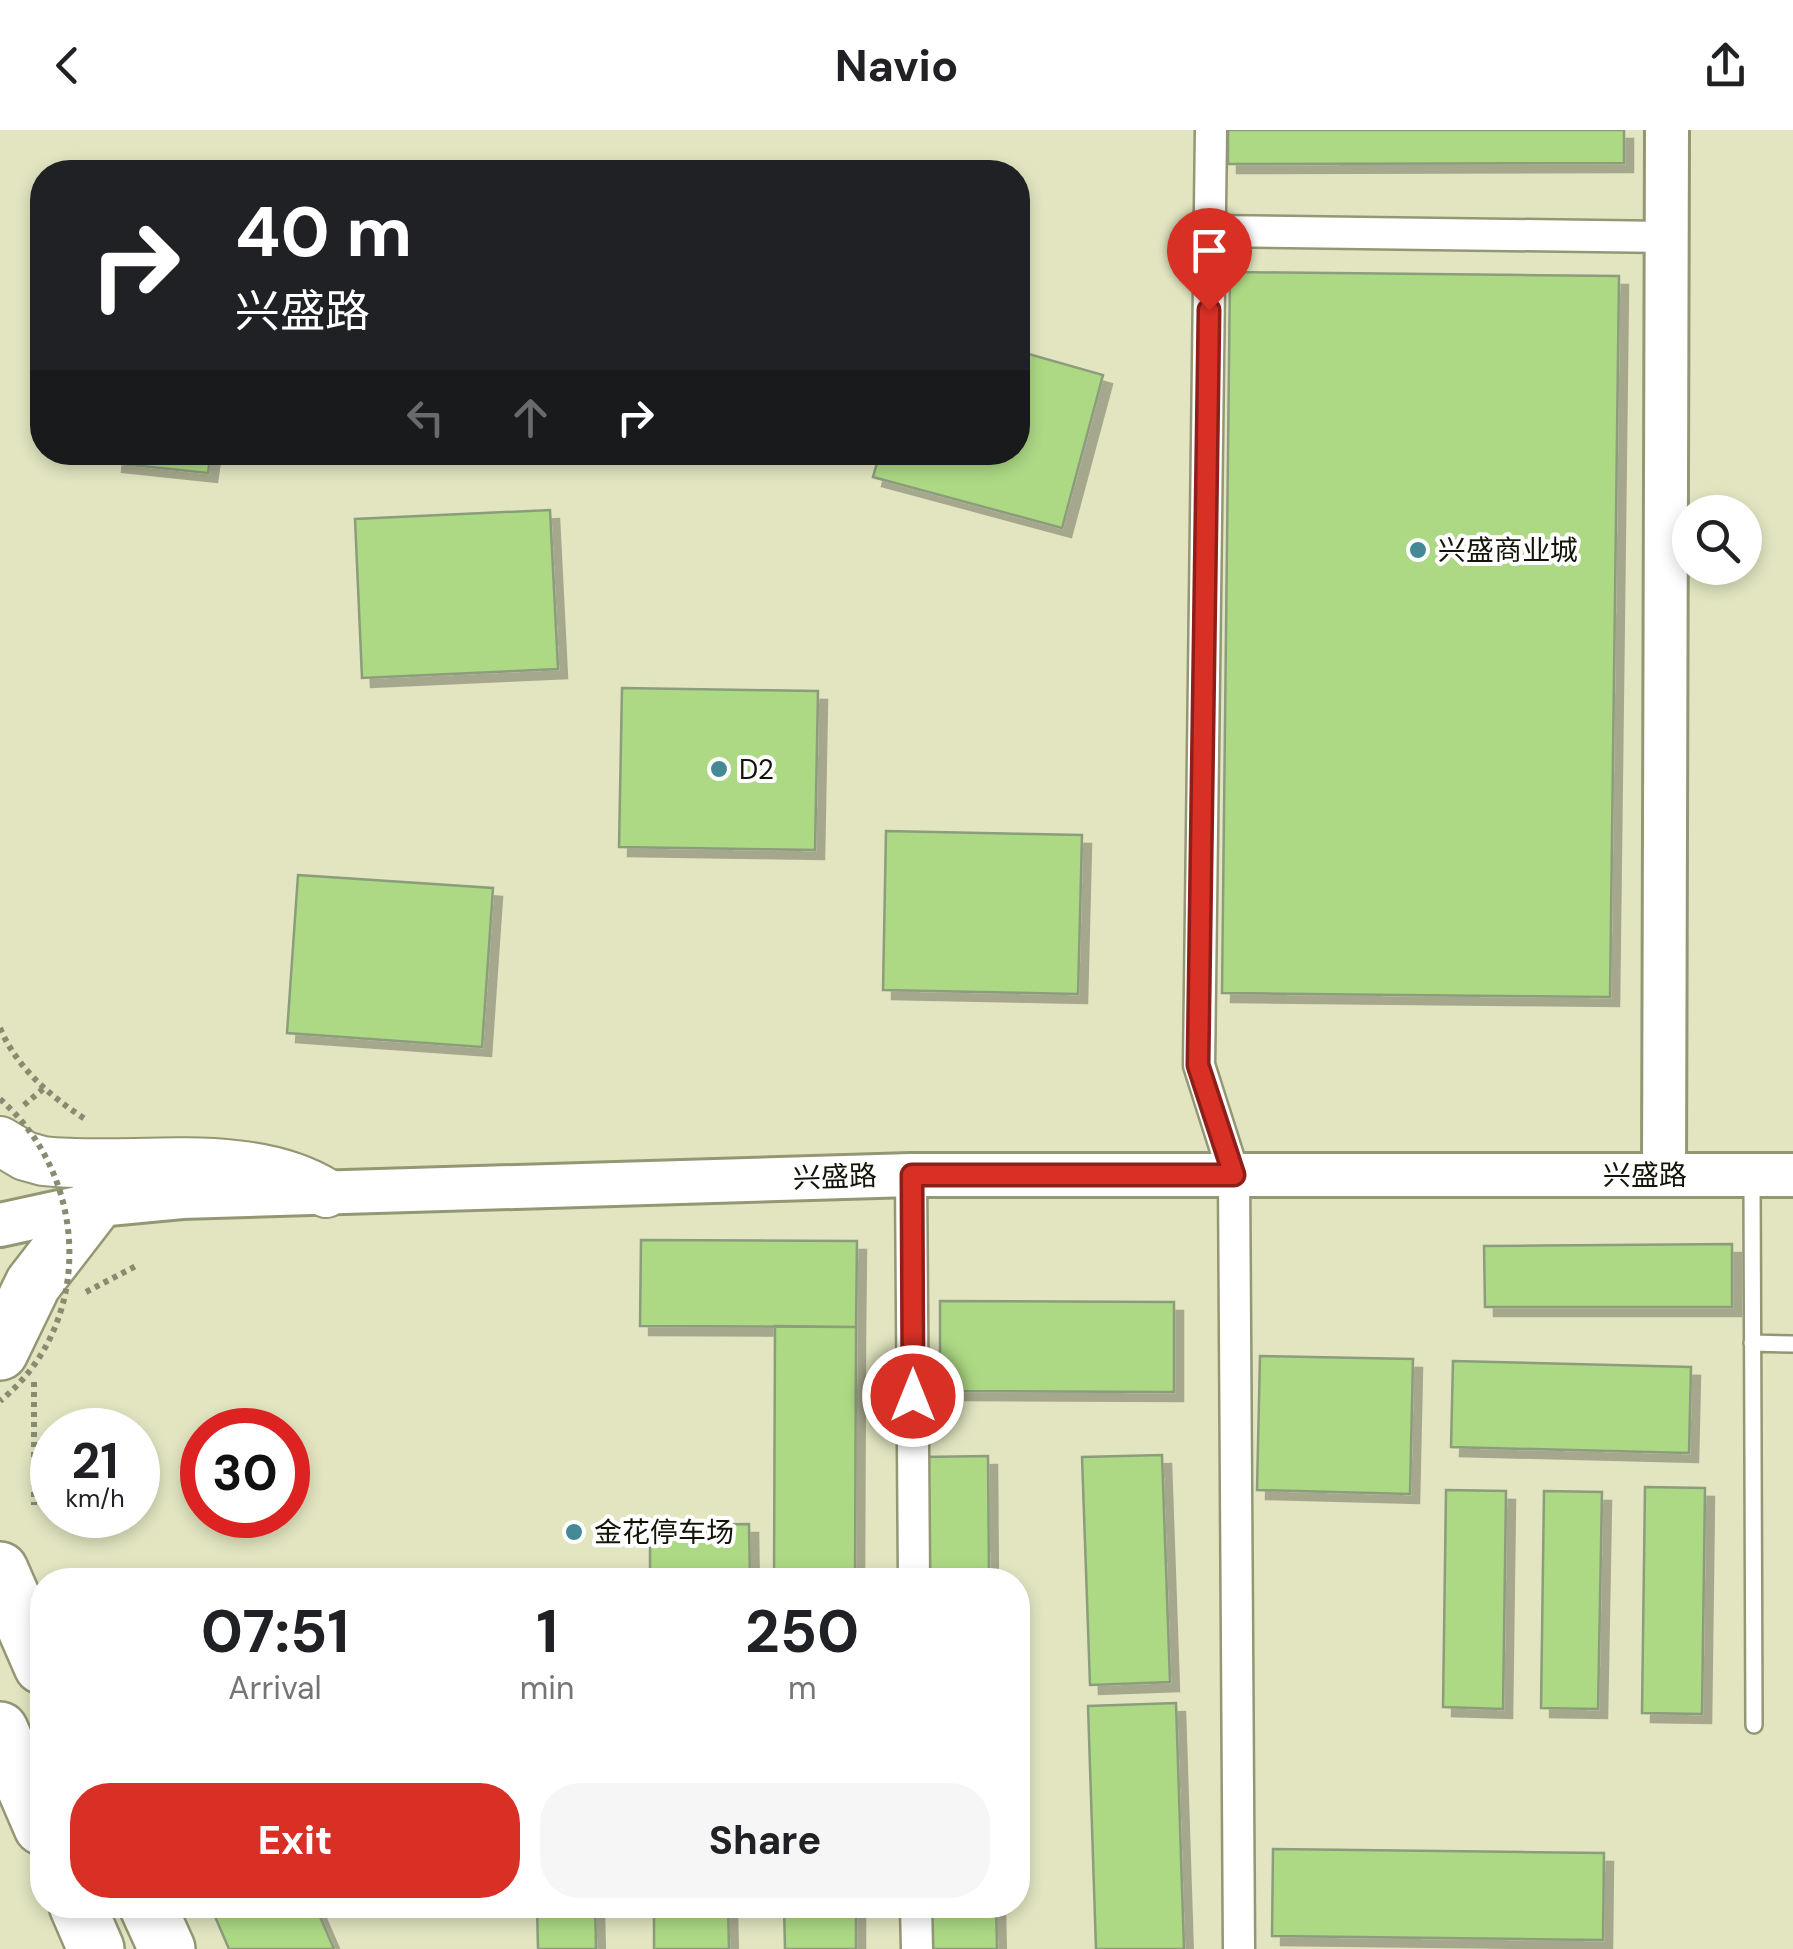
<!DOCTYPE html>
<html lang="en">
<head>
<meta charset="utf-8">
<style>
	body { margin:0; font-family:"DM Sans","Noto Sans SC",sans-serif; background:#f6f6f6; color:#202124; height:100vh; display:flex; flex-direction:column; font-size:38px; white-space:nowrap }
	* { box-sizing:border-box; margin:0 }
	p { font-size:32px; color:#757577 }
	.icon { flex:none; width:55px; height:55px; fill:none; stroke:currentColor; stroke-width:2; stroke-linecap:round; stroke-linejoin:round }
	.map { position:relative; flex:1; overflow:hidden }
	.sheet { position:absolute; left:30px; top:1438px; width:1000px; height:350px; display:flex; flex-direction:column; background:#fff; border-radius:40px; box-shadow:0 5px 15px #0003 }
	.sheet>* { flex:none }
	.guide { position:absolute; left:30px; top:30px; width:1000px; height:305px; border-radius:40px; box-shadow:0 5px 15px #0003; background:#202124; color:#fff; overflow:hidden }
	.fabs { position:absolute; left:1672px; top:365px; display:grid; gap:20px }
	.fabs a { display:grid; place-items:center; width:90px; height:90px; border-radius:50%; background:#fff; box-shadow:0 5px 15px #0003; font-size:50px }
	.speed { position:absolute; left:30px; top:1278px; display:flex; gap:20px; font-size:50px; font-weight:700; text-align:center }
	.speed>* { display:grid; place-content:center; width:130px; height:130px; border-radius:50%; background:#fff; box-shadow:0 5px 15px #0003; line-height:1 }
	.speed small { font-size:25px; font-weight:400 }
	.speed .limit { border:15px solid #d22; background:#fff; color:#111 }
	.pin { position:absolute; display:grid; place-items:center; width:85px; height:85px; color:#fff; margin:-102px -42px; border-radius:50% 50% 50% 0; rotate:-45deg; box-shadow:0 0 10px #0007 }
	.pin .icon { rotate:45deg }
	.me { position:absolute; width:110px; margin:-55px; rotate:0deg; stroke-linejoin:round; filter:drop-shadow(0 0 8px #0008) }
	.turn { display:flex; align-items:center; gap:35px; height:210px; padding:0 40px; font-size:45px }
	.turn .icon { width:130px; height:130px; stroke-width:2.5 }
	.turn b { display:block; font-size:70px; line-height:85px }
	.lanes { display:flex; align-items:center; height:95px; padding:0 40px; background:#0003; justify-content:center; gap:50px; direction:ltr }
	.lanes .off { opacity:.35 }
	.eta { display:flex; justify-content:space-evenly; align-items:center; height:170px; text-align:center }
	.eta b { font-size:60px; font-weight:700; line-height:70px }
	.action { display:flex; gap:20px; margin-top:auto; padding:20px 40px }
	.action a { flex:1; height:115px; border-radius:40px; background:#d93025; color:#fff; font-size:40px; font-weight:700; line-height:115px; text-align:center }
	.action a+a { background:#f6f6f6; color:#202124 }
	header { display:flex; justify-content:space-between; align-items:center; height:130px; padding:0 40px; background:#fff; font-size:45px; font-weight:700 }
	.map>svg:first-child { display:block }
	.building { fill:#add984; stroke:#8c9d7d; stroke-width:2.5; filter:url(#shadow) }
	.lines { fill:none; stroke-linecap:round; stroke-linejoin:round }
	.lane-casing { stroke:#949774; stroke-width:20 }
	.street-casing { stroke:#949774; stroke-width:35 }
	.secondary-casing { stroke:#949774; stroke-width:48 }
	.primary-casing { stroke:#949774; stroke-width:52 }
	.highway-casing { stroke:#949774; stroke-width:60 }
	.path { stroke:#898b70; stroke-width:6; stroke-dasharray:5 5; stroke-linecap:butt }
	.lane { stroke:#fff; stroke-width:15 }
	.street { stroke:#fff; stroke-width:30 }
	.secondary { stroke:#fff; stroke-width:42 }
	.primary { stroke:#fff; stroke-width:48 }
	.highway { stroke:#fff; stroke-width:55 }
	.path-bridge { stroke:#898b70; stroke-width:6; stroke-dasharray:5 5; stroke-linecap:butt }
	.route-casing { stroke:#8d1f18; stroke-width:25 }
	.route { stroke:#d93025; stroke-width:18 }
	.poi-dot { fill:#448a95; stroke:#fff; stroke-width:4 }
	.labels { text-anchor:middle; dominant-baseline:central; stroke-width:8; stroke-linejoin:round; paint-order:stroke }
	.poi-label { font-size:28px; fill:#141508; stroke:#fff; text-anchor:start }
	.street-label { font-size:28px; fill:#141508; stroke:#fff }
</style>
</head>
<body>
<header><svg class="icon" aria-label="back" viewBox="0 0 24 24"><path d="M15 5l-7 7 7 7"/></svg>Navio<svg class="icon" aria-label="share" viewBox="0 0 24 24"><path d="M12 15V3M7 8l5-5 5 5M5 13v7h14v-7"/></svg></header>
<div class="map">
<svg width="1793" height="1819" viewBox="0 0 1793 1819">
	<defs>
		<filter id="shadow"><feDropShadow dx="9" dy="9" stdDeviation="0" flood-color="#0004"/></filter>
	</defs>
	<rect width="100%" height="100%" fill="#e2e5c0"/>
	<path class="building" d="M1228 0H1624V33L1228 34Z
		M1230 142 1619 146 1610 867 1222 863Z
		M1018 221 1103 245 1062 398 873 347 880 322H1018Z
		M114 322H211L208 343 113 333Z
		M550 380 558 539 362 548 355 389Z
		M622 558 818 561 815 720 619 717Z
		M886 701 1082 705 1078 864 883 860Z
		M298 745 493 758 482 917 287 903Z
		M641 1110 857 1111 856 1197 640 1196Z
		M1732 1114V1177H1485L1484 1116Z
		M940 1171 1174 1172V1262L940 1261Z
		M775 1196 856 1197 855 1450H774Z
		M1260 1226 1413 1229 1410 1364 1257 1360Z
		M1453 1231 1691 1237 1689 1323 1451 1317Z
		M1162 1325 1170 1552 1090 1555 1082 1327Z
		M988 1326 989 1450H923L922 1327Z
		M1645 1357 1705 1358 1702 1584 1642 1583Z
		M1446 1360 1506 1361 1503 1579 1443 1577Z
		M1544 1361 1602 1362 1598 1579 1541 1578Z
		M749 1394 750 1450H650V1395Z
		M1176 1573 1184 1819H1096L1088 1576Z
		M1273 1719 1604 1723 1603 1810 1272 1806Z
		M210 1775H315L334 1819H229Z
		M537 1775H595L596 1819H538Z
		M654 1775H728L729 1819H654Z
		M784 1775H856V1819H785Z
		M929 1775H996L997 1819H930Z"/>
	<g class="lines">
		<g class="lane-casing">
			<path id="lane" d="M1752 1049 1754 1595
				M1752 1213 1793 1214"/>
		</g>
		<g class="street-casing">
			<path id="street" d="M1211 0 1199 935 1234 1045 1239 1819
				M1210 101 1667 107
				M911 1045 914 1450
				M916 1775 917 1819"/>
		</g>
		<g class="secondary-casing">
			<path id="secondary" d="M1664 1045 1667 0
				M0 1095 87 1076 182 1067 911 1045H1793"/>
		</g>
		<g class="primary-casing">
			<path id="primary" d="M0 1011 25 1026 43 1031C131 1041 248 1014 326 1063"/>
		</g>
		<g class="highway-casing">
			<path id="highway" d="M0 1222 33 1154 94 1075
				M0 1440 42 1536
				M0 1600 42 1697
				M77 1775 96 1819
				M147 1775 167 1819"/>
		</g>
		<path class="path" d="M0 898C17 938 50 966 85 989
			M24 975 43 959
			M86 1162 138 1135
			M34 1252V1375"/>
		<use href="#lane" class="lane"/>
		<use href="#street" class="street"/>
		<use href="#secondary" class="secondary"/>
		<use href="#primary" class="primary"/>
		<use href="#highway" class="highway"/>
		<path class="path-bridge" d="M0 969C90 1048 95 1194 0 1271"/>
	</g>
	<g class="lines">
		<g class="route-casing">
			<path id="route" d="M913 1266 912 1045H1234L1198 935 1209 180"/>
		</g>
		<use href="#route" class="route"/>
	</g>
	<g class="poi-dot">
		<circle cx="1418" cy="420" r="10"/>
		<circle cx="719" cy="639" r="10"/>
		<circle cx="574" cy="1402" r="10"/>
	</g>
	<g class="labels">
		<g class="poi-label">
			<text x="1438" y="420">兴盛商业城</text>
			<text x="739" y="639">D2</text>
			<text x="594" y="1402">金花停车场</text>
		</g>
		<g class="street-label">
			<text x="1645" y="1045">兴盛路</text>
			<text transform="translate(835 1047) rotate(-2)">兴盛路</text>
		</g>
	</g>
</svg>
<div class="fabs">
<a><svg class="icon" aria-label="search" viewBox="0 0 24 24"><circle cx="10" cy="10" r="6"/><path d="M15 15l6 6"/></svg></a>
</div>
<div class="speed"><div>21<small>km/h</small></div><div class="limit">30</div></div>
<div class="pin" style="left:1209px;top:180px;background:#d93025"><svg class="icon" aria-label="arrive" viewBox="0 0 24 24"><path d="M6 21V4h12l-3 4 3 4H6"/></svg></div>
<svg class="me" style="left:913px;top:1266px" viewBox="-20 -20 40 40"><circle r="17" fill="#d93025" stroke="#fff" stroke-width="3"/><path d="M0-11L8 9 0 5-8 9z" fill="#fff"/></svg>
<div class="guide">
<div class="turn"><svg class="icon" aria-label="right" viewBox="0 0 24 24"><path d="M7 20v-9h11M14 6l5 5-5 5"/></svg><div><b>40 m</b>兴盛路</div></div>
<div class="lanes"><svg class="icon off" aria-label="left" viewBox="0 0 24 24"><path d="M17 20v-9H6M10 6l-5 5 5 5"/></svg><svg class="icon off" aria-label="ahead" viewBox="0 0 24 24"><path d="M12 20V5M6 11l6-6 6 6"/></svg><svg class="icon" aria-label="right" viewBox="0 0 24 24"><path d="M7 20v-9h11M14 6l5 5-5 5"/></svg></div>
</div>
<section class="sheet">
<div class="eta">
<div><b>07:51</b><p>Arrival</p></div>
<div><b>1</b><p>min</p></div>
<div><b>250</b><p>m</p></div>
</div>
<div class="action"><a>Exit</a><a>Share</a></div>
</section>
</div>
</body>
</html>
